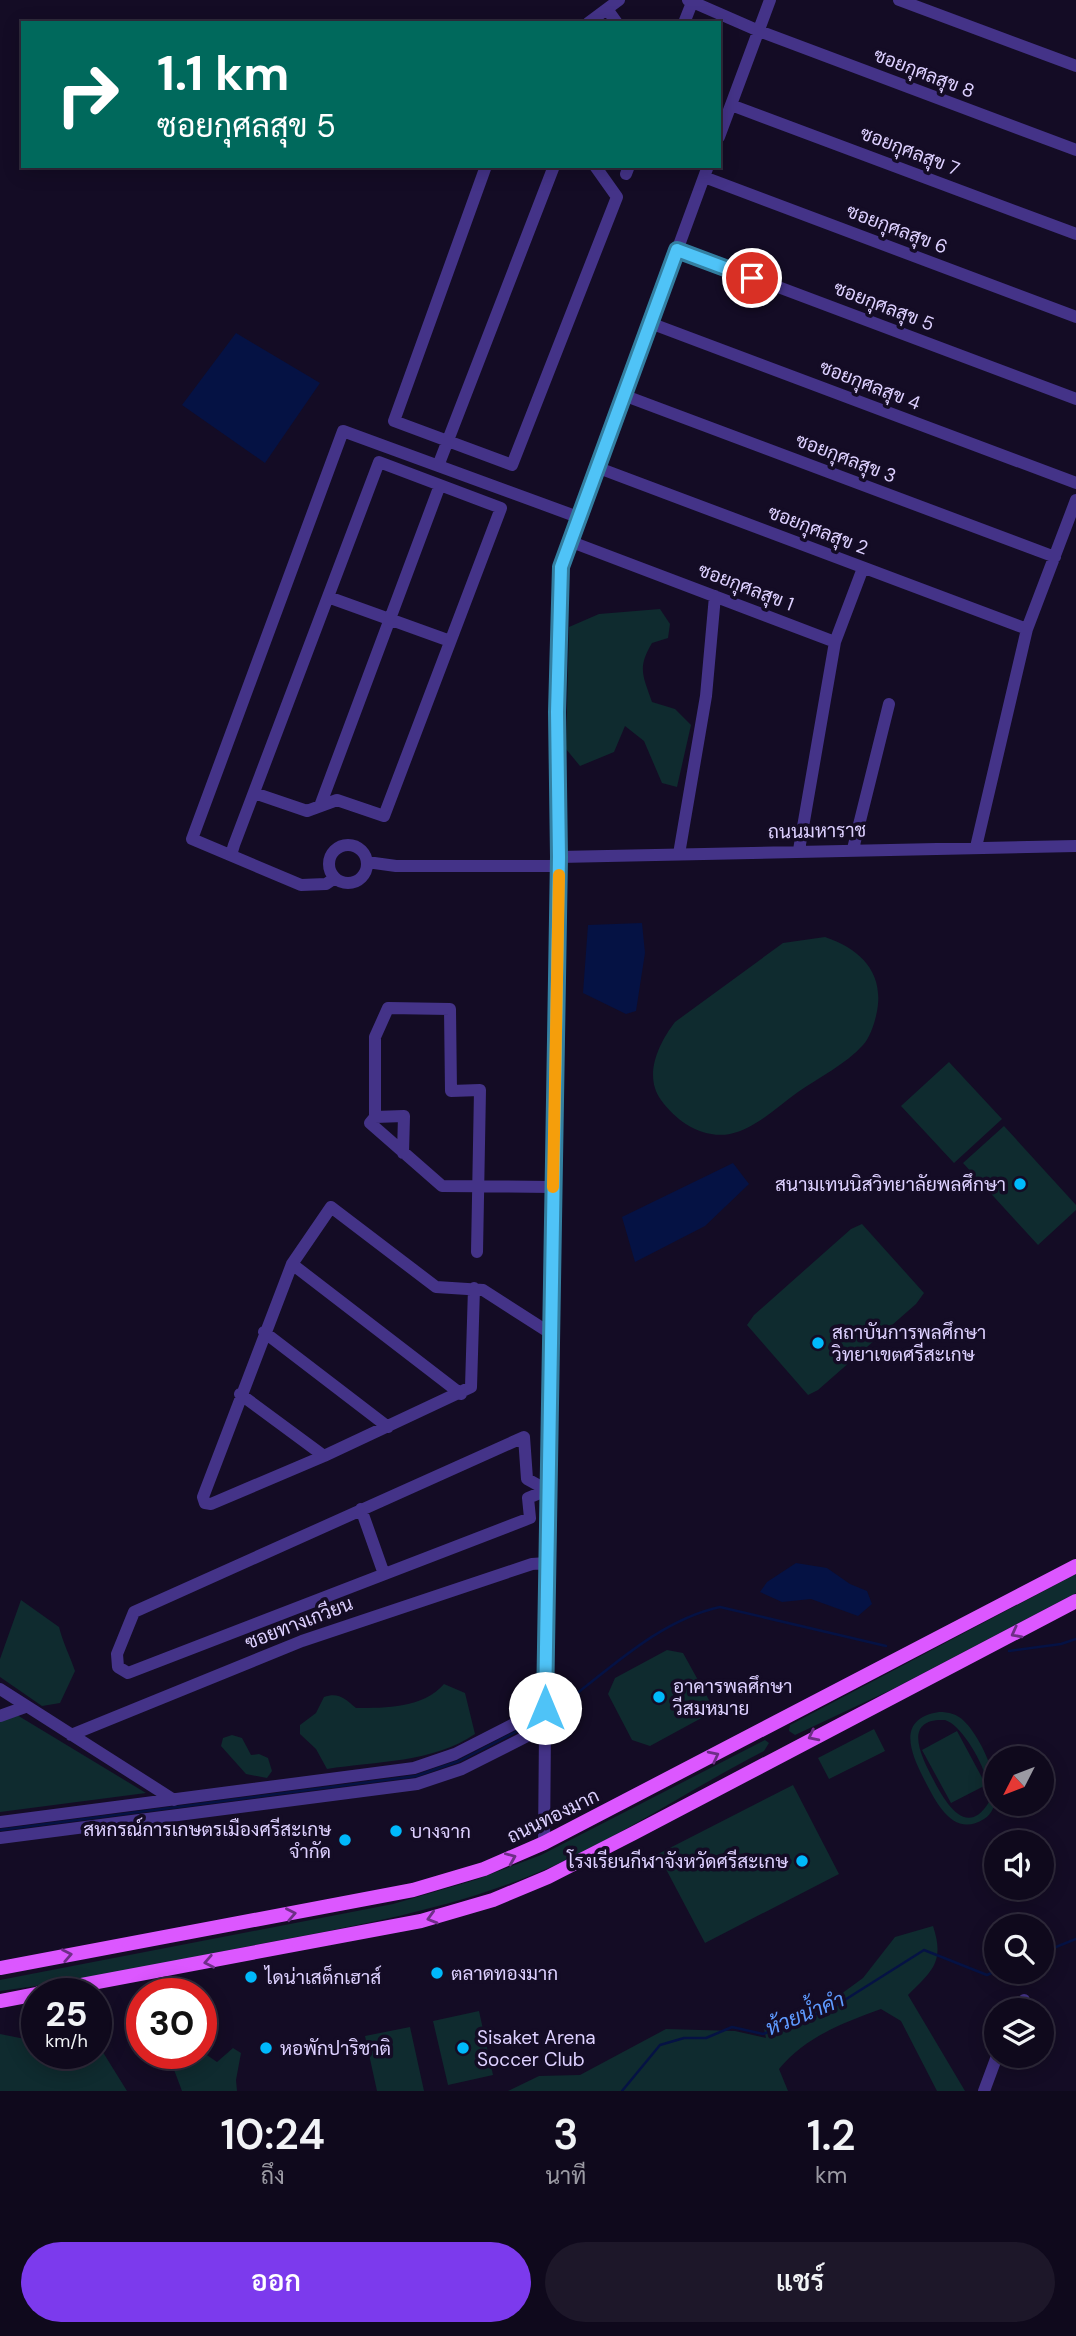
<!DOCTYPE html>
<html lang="th">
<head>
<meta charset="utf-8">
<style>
	body { margin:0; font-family:"DM Sans",Sarabun,sans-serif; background:#1d1729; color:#f1f3f6; height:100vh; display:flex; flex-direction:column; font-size:26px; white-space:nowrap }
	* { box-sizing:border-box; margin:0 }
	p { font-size:23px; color:#9b9aa3 }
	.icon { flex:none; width:38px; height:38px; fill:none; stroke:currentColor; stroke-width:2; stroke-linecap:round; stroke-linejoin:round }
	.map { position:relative; height:2091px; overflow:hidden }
	.side { display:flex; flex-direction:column; background:#0f091c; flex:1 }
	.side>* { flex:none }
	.guide { position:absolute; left:21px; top:21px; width:700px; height:147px; border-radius:0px; box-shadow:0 4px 18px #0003,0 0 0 2px #2f2a3b; background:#00695c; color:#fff; overflow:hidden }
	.needle { width:46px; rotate:228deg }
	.tools { position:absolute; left:984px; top:1746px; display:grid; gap:14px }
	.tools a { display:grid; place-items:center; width:70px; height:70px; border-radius:50%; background:#0f091c; box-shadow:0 4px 18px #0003,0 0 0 2px #2f2a3b; font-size:35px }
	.speed { position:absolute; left:21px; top:1978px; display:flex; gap:14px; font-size:35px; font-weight:700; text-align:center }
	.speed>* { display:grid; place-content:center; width:91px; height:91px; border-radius:50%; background:#0f091c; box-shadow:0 4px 18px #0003,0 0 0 2px #2f2a3b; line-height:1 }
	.speed small { font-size:18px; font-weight:400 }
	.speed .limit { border:10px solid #d22; background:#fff; color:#111 }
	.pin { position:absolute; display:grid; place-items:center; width:60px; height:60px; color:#fff; margin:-30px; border:4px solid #fff; border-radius:50%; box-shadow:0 2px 7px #0007 }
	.me { position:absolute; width:77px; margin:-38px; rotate:0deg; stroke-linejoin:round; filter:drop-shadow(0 0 5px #0008) }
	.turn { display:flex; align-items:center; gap:24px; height:147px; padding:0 21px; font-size:32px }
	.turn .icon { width:91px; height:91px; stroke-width:2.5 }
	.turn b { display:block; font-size:49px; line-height:60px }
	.eta { display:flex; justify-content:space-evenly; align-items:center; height:119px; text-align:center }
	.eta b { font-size:42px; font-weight:600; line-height:49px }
	.action { display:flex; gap:14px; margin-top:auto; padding:14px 21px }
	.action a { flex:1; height:80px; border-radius:42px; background:#7c3aed; color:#fff; font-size:28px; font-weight:600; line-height:80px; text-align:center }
	.action a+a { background:#1d1729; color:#f1f3f6 }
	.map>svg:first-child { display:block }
	.green { fill:#0f2b2f; fill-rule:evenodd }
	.water { fill:#051244 }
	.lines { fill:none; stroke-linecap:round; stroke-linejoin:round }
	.stream { stroke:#051244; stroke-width:2.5 }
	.minor { stroke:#438; stroke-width:12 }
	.major { stroke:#dc57ff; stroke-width:14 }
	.oneway { stroke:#6e2e87 }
	.route-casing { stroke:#337fa1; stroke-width:18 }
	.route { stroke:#4fc3f7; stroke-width:12 }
	.slow { stroke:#f59e0b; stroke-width:12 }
	.poi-dot { fill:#00b9fb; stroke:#140c25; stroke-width:2.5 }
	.labels { text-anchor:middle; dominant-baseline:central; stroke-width:7; stroke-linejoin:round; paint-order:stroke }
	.street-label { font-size:19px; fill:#ddd0ff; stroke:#140c25 }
	.poi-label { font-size:19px; fill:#ddd0ff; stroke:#140c25; text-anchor:start }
	.water-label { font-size:21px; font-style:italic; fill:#5e9aff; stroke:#140c25 }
</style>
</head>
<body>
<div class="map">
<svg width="1076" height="2091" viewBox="0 0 1076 2091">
	<rect width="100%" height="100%" fill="#140c25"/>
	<path class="green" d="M660 609 670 624 668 638 652 643C637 668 643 676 652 702L675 709 691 725 677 787 662 783 644 741 625 726 614 752 580 766 566 749 569 627 599 614Z
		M825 937C863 950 886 975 876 1016 874 1025 869 1039 863 1045 846 1064 818 1078 798 1092 777 1107 755 1129 730 1134 702 1139 676 1121 661 1100 643 1075 659 1043 675 1022L783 943Z
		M949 1062 1002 1119 954 1163 901 1106Z
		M1004 1126 1076 1205V1210L1038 1245 963 1163Z
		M862 1224 924 1293 916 1304 818 1390 808 1395 747 1325 754 1315 851 1229Z
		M1076 1574V1593L895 1688 795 1735 789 1731 790 1725Z
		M21 1600 59 1627C63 1643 70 1656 75 1671L60 1703 42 1706 0 1677V1659Z
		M667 1650 683 1653 709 1700 707 1715 650 1746 632 1740 608 1694 615 1678Z
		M444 1684 465 1693 475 1734C433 1763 376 1761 327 1769L316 1749 300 1734V1725L316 1713 324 1697C339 1692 345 1699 356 1708 386 1708 423 1708 444 1684Z
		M939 1712C949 1712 957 1714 964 1721 983 1739 1012 1802 984 1819 954 1838 937 1804 926 1783 912 1756 894 1719 939 1712ZM945 1720C965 1726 995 1782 989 1802 966 1840 944 1800 933 1779 922 1758 901 1718 945 1720Z
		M17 1715 146 1793 0 1812V1721Z
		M874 1729 885 1751 829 1779 818 1758Z
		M957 1731 986 1785 951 1803 922 1750Z
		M232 1735 242 1738 251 1755 259 1754 268 1758 272 1771 267 1778 246 1774 221 1746 223 1738Z
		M765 1740 769 1743 764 1751C692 1788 625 1834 551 1867 458 1908 359 1925 260 1944 174 1961 88 1980 0 1991V1980L393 1904 475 1880 541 1855Z
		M793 1785 839 1874 705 1943 658 1854Z
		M933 1926C945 1962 932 1971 908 1995L965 2091H937L901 2021 881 2009C843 2023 805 2037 779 2069L788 2091H508L539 2076 580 2075 666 2029 735 2031 766 2038 763 2024 795 2017 826 2005 863 1978 895 1937Z
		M479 2011 493 2075 448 2085 433 2021Z
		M410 2027 424 2091H377L365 2036Z
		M0 2034 25 2039 37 2037V2053H96V2041L127 2091H0Z
		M233 2048 241 2053 236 2080 237 2091H182L173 2067 177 2053 201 2051 217 2062Z"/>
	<path class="water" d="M236 333 320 383 265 463 182 405Z
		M642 923 645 953 636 1011 626 1014 583 993 588 925Z
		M733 1163 749 1184 705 1226 635 1262 622 1217Z
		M796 1563 827 1568 850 1584 867 1591 872 1604 858 1616 811 1599 782 1602 760 1592 767 1582Z"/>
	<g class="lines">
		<path class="stream" d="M1009 1651 1061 1644 1076 1639
			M550 1714C603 1676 655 1621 720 1607L886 1646
			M0 1830 416 1776 459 1761 531 1724
			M1041 1953 1076 1939
			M622 2091 660 2045 684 2038H706L732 2027 763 2034 832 2008 924 1950 987 1975 996 1971"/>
		<path class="minor" d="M688 0 759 31 1076 150
			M899 0 1076 66
			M607 9 617 23
			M588 23 619 0
			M684 23 693 0
			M731 105 1076 234
			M719 137 770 0
			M486 166 394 421 512 465 617 197 595 166
			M626 174 629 166
			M704 177 1076 317
			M677 249 1076 399
			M650 323 1076 483
			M623 395 1055 557
			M438 466 554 166
			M596 467 1027 629
			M569 541 835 642 863 568
			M328 597 450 641
			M320 806 440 485
			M329 864a19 19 0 1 1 38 0a19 19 0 1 1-38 0Z
			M976 847 1027 629 1076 500
			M853 849 889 704
			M799 850 835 642
			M679 854 706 696 715 596
			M231 855 234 845 379 462 501 508 384 816 337 800 307 811 254 793
			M559 857 1076 846
			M367 862 396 866H559
			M335 878 326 884 301 885 192 839 343 431 578 517
			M375 1117V1037L388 1008 450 1009 451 1091 480 1090 477 1252
			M403 1153 404 1116 375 1117 370 1123 442 1186 553 1187
			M292 1264 461 1394
			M474 1288 471 1387 324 1456 211 1504 205 1503 203 1497 292 1264 331 1207 436 1287 483 1290 550 1333
			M264 1332 388 1427
			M240 1394 324 1456
			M524 1437 527 1479 547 1490 528 1498 530 1518 128 1673 118 1667 117 1654 134 1612Z
			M361 1509 384 1574
			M0 1689 174 1800
			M0 1716 25 1707
			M71 1735 302 1641 532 1564 546 1563
			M0 1822 414 1768 455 1754 545 1708
			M0 1838 417 1784 462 1769 545 1727
			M544 1843 548 1392 559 857 557 712 561 567 708 166
			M1019 2011 1024 2000
			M984 2091 997 2056"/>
		<path class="major" d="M0 1968 413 1890 484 1869 544 1843 1076 1566
			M39 1993 421 1921 493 1900 548 1877 634 1833 1076 1601
			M0 2001 37 1994"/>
	</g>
	<defs><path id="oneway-chevron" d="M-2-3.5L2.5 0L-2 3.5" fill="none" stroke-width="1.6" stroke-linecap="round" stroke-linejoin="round" transform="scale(1.75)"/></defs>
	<g class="oneway">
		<use href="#oneway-chevron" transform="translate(1016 1633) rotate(152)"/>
		<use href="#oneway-chevron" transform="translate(813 1736) rotate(153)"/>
		<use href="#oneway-chevron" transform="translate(714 1756) rotate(-27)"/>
		<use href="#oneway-chevron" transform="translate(511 1858) rotate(-23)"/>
		<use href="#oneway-chevron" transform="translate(291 1914) rotate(-11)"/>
		<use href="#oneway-chevron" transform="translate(432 1918) rotate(164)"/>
		<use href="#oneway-chevron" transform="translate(67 1955) rotate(-11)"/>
		<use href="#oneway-chevron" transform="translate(209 1962) rotate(169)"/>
	</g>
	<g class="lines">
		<g class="route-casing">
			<path id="route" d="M545 1708 559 857 557 712 561 567 677 250 752 278"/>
		</g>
		<use href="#route" class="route"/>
		<path class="slow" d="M553 1187 559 875"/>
	</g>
	<g class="poi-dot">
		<circle cx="1020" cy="1184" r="7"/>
		<circle cx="818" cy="1343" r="7"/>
		<circle cx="659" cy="1697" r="7"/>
		<circle cx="396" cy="1831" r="7"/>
		<circle cx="345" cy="1840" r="7"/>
		<circle cx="802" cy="1861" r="7"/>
		<circle cx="437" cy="1973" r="7"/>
		<circle cx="251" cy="1977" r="7"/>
		<circle cx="266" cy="2048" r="7"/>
		<circle cx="463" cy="2048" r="7"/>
	</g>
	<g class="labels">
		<g class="street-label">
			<text transform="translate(924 73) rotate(21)">ซอยกุศลสุข 8</text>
			<text transform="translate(910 151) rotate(21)">ซอยกุศลสุข 7</text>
			<text transform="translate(897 229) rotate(21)">ซอยกุศลสุข 6</text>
			<text transform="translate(884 306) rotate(21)">ซอยกุศลสุข 5</text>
			<text transform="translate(870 385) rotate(21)">ซอยกุศลสุข 4</text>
			<text transform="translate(846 458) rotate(21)">ซอยกุศลสุข 3</text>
			<text transform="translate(818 530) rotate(21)">ซอยกุศลสุข 2</text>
			<text transform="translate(746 587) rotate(21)">ซอยกุศลสุข 1</text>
			<text transform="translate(817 831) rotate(-1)">ถนนมหาราช</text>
			<text transform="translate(299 1623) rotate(-21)">ซอยทางเกวียน</text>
			<text transform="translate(553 1816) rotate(-26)">ถนนทองมาก</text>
		</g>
		<g class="poi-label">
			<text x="1006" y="1184" text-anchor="end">สนามเทนนิสวิทยาลัยพลศึกษา</text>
			<text x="832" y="1332">สถาบันการพลศึกษา<tspan x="832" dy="22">วิทยาเขตศรีสะเกษ</tspan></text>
			<text x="673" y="1686">อาคารพลศึกษา<tspan x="673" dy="22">วีสมหมาย</tspan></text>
			<text x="331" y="1829" text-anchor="end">สหกรณ์การเกษตรเมืองศรีสะเกษ<tspan x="331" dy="22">จำกัด</tspan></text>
			<text x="410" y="1831">บางจาก</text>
			<text x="788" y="1861" text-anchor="end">โรงเรียนกีฬาจังหวัดศรีสะเกษ</text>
			<text x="451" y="1973">ตลาดทองมาก</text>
			<text x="265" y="1977">ไดน่าเสต็กเฮาส์</text>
			<text x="477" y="2037">Sisaket Arena<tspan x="477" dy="22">Soccer Club</tspan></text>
			<text x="280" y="2048">หอพักปาริชาติ</text>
		</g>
		<g class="water-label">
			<text transform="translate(805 2014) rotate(-22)">ห้วยน้ำคำ</text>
		</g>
	</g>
</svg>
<div class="tools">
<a><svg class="needle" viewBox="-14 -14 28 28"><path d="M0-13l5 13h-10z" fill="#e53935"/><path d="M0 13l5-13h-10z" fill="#9b9aa3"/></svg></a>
<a><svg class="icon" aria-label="sound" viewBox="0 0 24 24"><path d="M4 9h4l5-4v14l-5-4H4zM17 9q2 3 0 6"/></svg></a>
<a><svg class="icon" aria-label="search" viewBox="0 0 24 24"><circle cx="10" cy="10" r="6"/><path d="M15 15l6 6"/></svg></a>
<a><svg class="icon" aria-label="layers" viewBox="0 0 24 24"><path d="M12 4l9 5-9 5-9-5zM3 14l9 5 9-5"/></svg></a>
</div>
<div class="speed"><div>25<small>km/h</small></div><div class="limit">30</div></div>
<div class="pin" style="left:752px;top:278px;background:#d93025"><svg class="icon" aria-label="arrive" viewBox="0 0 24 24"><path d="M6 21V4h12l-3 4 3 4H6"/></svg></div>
<svg class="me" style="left:545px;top:1708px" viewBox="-20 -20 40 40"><circle r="19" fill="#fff"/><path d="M0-13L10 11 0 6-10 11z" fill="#4fc3f7"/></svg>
<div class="guide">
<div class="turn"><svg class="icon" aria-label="right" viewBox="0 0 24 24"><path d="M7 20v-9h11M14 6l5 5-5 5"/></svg><div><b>1.1 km</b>ซอยกุศลสุข 5</div></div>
</div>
</div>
<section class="side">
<div class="eta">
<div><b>10:24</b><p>ถึง</p></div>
<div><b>3</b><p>นาที</p></div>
<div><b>1.2</b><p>km</p></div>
</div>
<div class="action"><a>ออก</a><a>แชร์</a></div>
</section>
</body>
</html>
